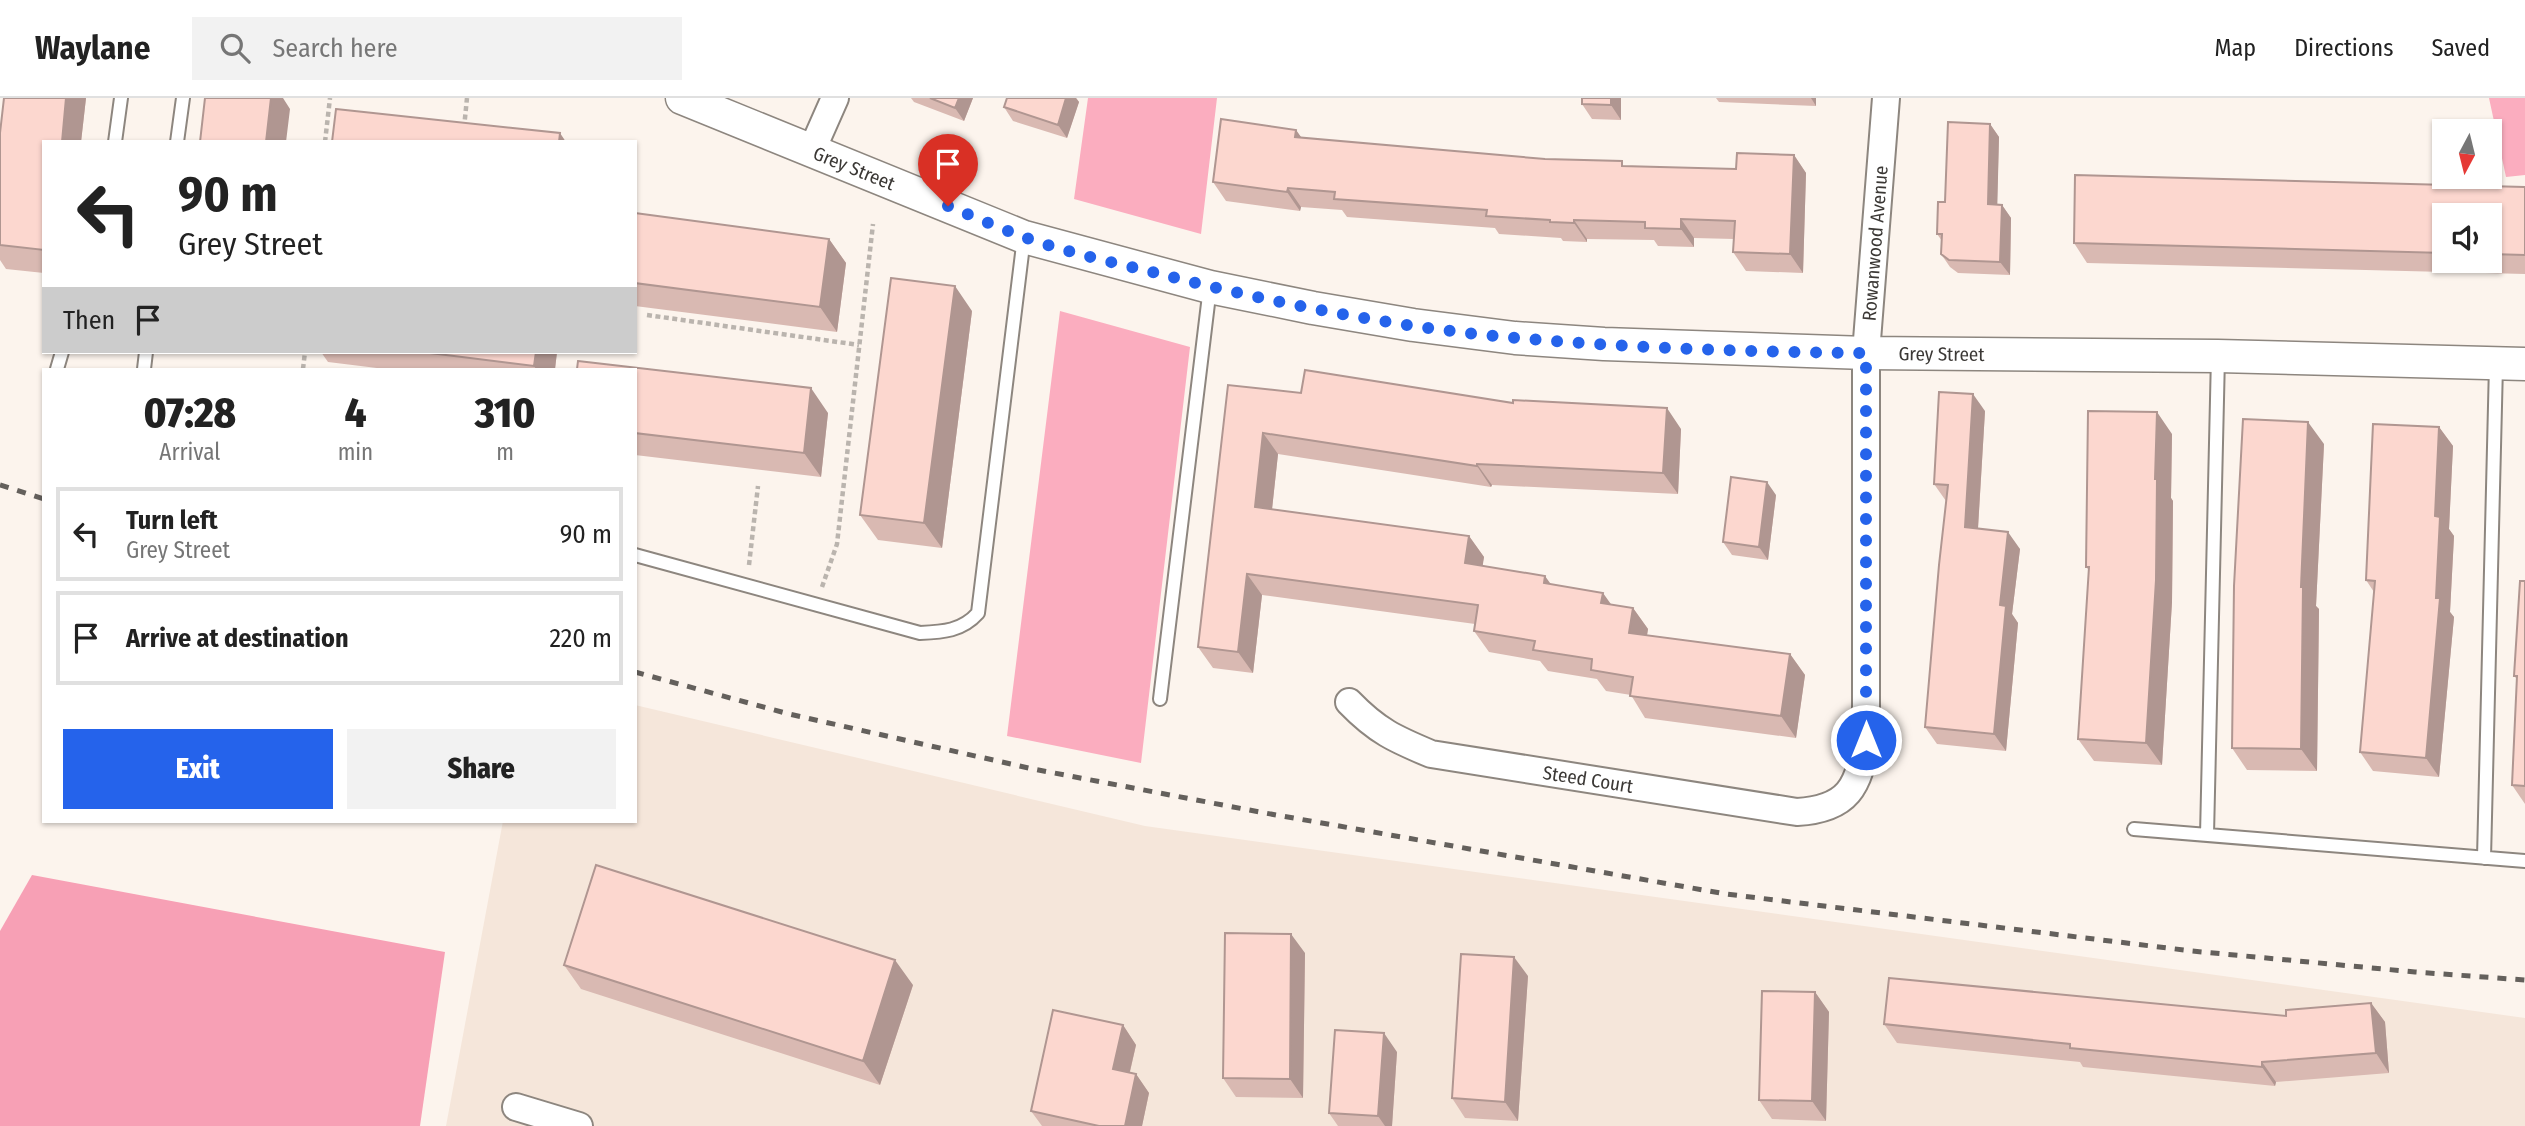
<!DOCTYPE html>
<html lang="en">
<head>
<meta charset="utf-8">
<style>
	body { margin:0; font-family:"Fira Sans Condensed",sans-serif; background:#f2f2f2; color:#222; height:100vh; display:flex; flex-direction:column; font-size:26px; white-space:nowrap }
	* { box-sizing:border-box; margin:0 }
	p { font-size:23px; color:#767676 }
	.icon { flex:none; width:38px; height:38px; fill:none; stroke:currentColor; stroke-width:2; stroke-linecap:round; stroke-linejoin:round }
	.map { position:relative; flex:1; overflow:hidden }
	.details { position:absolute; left:42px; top:270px; width:595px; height:455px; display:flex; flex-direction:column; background:#fff; border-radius:0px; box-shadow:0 2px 5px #0004 }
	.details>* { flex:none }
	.guide { position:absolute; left:42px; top:42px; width:595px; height:214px; border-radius:0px; box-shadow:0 2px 5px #0004; background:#fff; color:#222; overflow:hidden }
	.needle { width:46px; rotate:187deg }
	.buttons { position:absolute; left:2432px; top:21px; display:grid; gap:14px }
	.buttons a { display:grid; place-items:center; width:70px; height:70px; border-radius:0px; background:#fff; box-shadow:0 2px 5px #0004; font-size:35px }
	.pin { position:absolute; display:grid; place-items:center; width:60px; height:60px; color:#fff; margin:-72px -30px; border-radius:50% 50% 50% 0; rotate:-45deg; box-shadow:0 0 7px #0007 }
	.pin .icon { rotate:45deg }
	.me { position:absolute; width:77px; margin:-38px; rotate:0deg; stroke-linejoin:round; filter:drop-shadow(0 0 5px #0008) }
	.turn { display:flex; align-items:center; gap:24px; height:147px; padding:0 21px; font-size:32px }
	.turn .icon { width:91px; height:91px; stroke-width:2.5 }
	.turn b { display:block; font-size:49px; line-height:60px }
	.then { display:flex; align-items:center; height:66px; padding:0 21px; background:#0003; gap:14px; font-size:26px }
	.eta { display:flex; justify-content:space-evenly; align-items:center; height:119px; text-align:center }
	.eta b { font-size:42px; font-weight:800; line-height:49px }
	.cta { display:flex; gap:14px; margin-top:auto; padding:14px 21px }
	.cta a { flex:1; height:80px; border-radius:0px; background:#2563eb; color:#fff; font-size:28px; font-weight:800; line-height:80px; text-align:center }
	.cta a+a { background:#f2f2f2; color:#222 }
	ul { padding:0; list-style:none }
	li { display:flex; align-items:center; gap:21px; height:94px; margin:0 14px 10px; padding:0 7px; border:4px solid #e0e0e0; border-radius:0px }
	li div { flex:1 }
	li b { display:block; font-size:26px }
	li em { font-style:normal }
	header { display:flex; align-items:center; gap:42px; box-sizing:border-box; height:98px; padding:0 35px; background:#fff; border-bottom:2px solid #e0e0e0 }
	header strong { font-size:33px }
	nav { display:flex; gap:38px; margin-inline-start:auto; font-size:24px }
	.search { width:490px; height:63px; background:#f2f2f2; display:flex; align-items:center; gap:18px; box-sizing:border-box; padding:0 24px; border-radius:0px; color:#767676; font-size:26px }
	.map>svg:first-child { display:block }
	.built { fill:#f5e6da }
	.green { fill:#fbadbf }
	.forest { fill:#f7a0b5 }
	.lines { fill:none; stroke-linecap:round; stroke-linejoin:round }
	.service-casing { stroke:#8d867f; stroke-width:16 }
	.minor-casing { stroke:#8d867f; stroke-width:30 }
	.tertiary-casing { stroke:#8d867f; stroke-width:35 }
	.path { stroke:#bab4ae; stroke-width:4.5; stroke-dasharray:5 3.5; stroke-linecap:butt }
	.service { stroke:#fff; stroke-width:12 }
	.minor { stroke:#fff; stroke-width:26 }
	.tertiary { stroke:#fff; stroke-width:32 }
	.rail { stroke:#64605c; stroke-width:5; stroke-dasharray:9 9; stroke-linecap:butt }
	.wall { fill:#d9b9b2; fill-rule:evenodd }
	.shaded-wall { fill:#b09691 }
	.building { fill:#fcd7cf; stroke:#b09691; stroke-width:2 }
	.route { stroke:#2563eb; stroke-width:12; stroke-dasharray:0 21.6 }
	.labels { text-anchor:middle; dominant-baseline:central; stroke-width:7; stroke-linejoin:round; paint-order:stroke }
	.street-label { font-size:19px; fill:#3b3835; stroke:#fff }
</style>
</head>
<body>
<header>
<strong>Waylane</strong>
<div class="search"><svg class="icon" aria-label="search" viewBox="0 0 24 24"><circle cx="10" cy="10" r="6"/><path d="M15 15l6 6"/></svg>Search here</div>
<nav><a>Map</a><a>Directions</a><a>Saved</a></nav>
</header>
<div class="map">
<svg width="2525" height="1028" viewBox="0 0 2525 1028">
	<rect width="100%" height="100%" fill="#fcf4ed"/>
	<path class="built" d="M635 607 1145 728 2525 920V1028H446L503 723H635Z"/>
	<path class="green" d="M1088 0H1217L1201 136 1074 101Z
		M2489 0H2525V77L2506 79Z
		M1060 213 1190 249 1141 665 1007 638Z"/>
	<path class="forest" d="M32 777 445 854 420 1028H0V833Z"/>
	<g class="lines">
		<g class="service-casing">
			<path id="service" d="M115 44 121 0
				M177 44 183 0
				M57 271 62 254
				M144 271 146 254
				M635 457 920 535C943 534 962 533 978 515L1024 139
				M1160 601 1210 189
				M2134 731 2525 763
				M2207 737 2218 258
				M2484 760 2496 267"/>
		</g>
		<g class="minor-casing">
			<g id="minor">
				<path d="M812 52 835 0"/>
				<path id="s1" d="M1349 604C1377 633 1395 641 1431 656L1797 714C1848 711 1859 689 1866 642V255L1886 0"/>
				<path d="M516 1009 579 1028"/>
			</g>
		</g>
		<g class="tertiary-casing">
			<g id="tertiary">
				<path id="s2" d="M682 0 1024 139 1210 189 1313 210 1413 227 1515 240 1604 246 1866 255 2218 258 2525 266"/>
			</g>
		</g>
		<path class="path" d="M464 30 467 0
			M325 44 330 0
			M647 217 859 247
			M303 271 305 254
			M749 467 758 388
			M822 489 837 446 873 126"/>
		<use href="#service" class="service"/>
		<use href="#minor" class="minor"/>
		<use href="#tertiary" class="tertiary"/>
		<path class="rail" d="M0 387 44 401
			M635 574 789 616 1033 671 1265 715 1726 796 2192 853 2415 874 2525 882"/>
	</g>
	<path class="wall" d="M86 0 81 44H44V175L6 171 0 162V35Z
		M911 0H973L964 23 914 4Z
		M1007 0H1076L1079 4 1067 40 1013 23 1004 9Z
		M1621 0V22L1592 21 1582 6Z
		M1716 0H1816V8L1719 4Z
		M1990 26 1999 39 1997 106 2002 107 2011 120 2010 177 1958 175 1950 169 1941 156 1942 143 1937 136 1945 104Z
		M1296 32 1301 40 1626 68 1736 71 1794 57 1806 75 1803 175 1746 173 1733 154 1734 141 1694 140V149L1658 148 1654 142 1587 141V144L1563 143 1561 140 1499 136 1495 130 1347 119 1342 112 1301 109 1300 113 1226 103 1213 84Z
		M2525 89V176L2087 165 2074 145ZM2445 117H2490V163H2445Z
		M635 115 829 141 846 165 837 234 635 208Z
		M972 213 942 450 878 442 860 417Z
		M321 254H557L555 271H385L328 264Z
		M635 271 828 315 821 379 635 357Z
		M1228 287 1301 295 1681 331 1678 396 1492 387 1491 389 1278 356 1272 411 1469 438 1484 459 1482 468 1551 487 1611 507 1633 510 1648 531 1647 537 1790 556 1805 577 1796 640 1645 620 1631 597 1606 593 1597 581 1548 573 1540 563 1489 554 1474 533 1475 526 1262 497 1253 575 1213 570 1198 549Z
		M1985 313 1978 431 2020 451 2012 516 2018 525 2006 653 1937 646 1925 629 1946 403 1934 386Z
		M2439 329 2453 348 2449 431 2454 438 2450 514 2454 519 2439 679 2373 673 2360 654 2374 494 2366 482Z
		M2172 336 2171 400 2173 403 2172 504 2162 667 2094 663 2078 641 2089 472 2086 469Z
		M2324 346 2316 508 2319 511 2317 673 2247 672 2232 650Z
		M1776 397 1768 462 1732 457 1723 444Z
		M2525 483V706L2512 687 2517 581 2514 578Z
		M1305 855 1303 1000 1236 999 1223 980Z
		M564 867 913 887 880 987 581 891Z
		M1528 878 1518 1023 1465 1020 1452 1000Z
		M1815 894 1829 914 1826 1023 1772 1021 1759 1002Z
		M2371 905 2385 924 2389 975 2276 984 2275 988 2083 969 2080 964 1897 945 1884 926 2286 918Z
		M1123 927 1136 947 1130 974 1136 976 1149 995 1142 1028H1042L1031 1013Z
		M1397 954 1392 1028H1338L1329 1015Z"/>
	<path class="shaded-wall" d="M66 0H86L81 44H62Z
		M271 0H283L290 11 286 44H266Z
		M959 0H973L964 23 955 10Z
		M1066 0H1076L1079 4 1067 40 1058 27Z
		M1611 0H1621V22L1611 7Z
		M1811 0H1816V8Z
		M1990 26 1999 39 1997 119 1988 106Z
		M1296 32 1309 50 1295 39Z
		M560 35 566 44H559Z
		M1794 57 1806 75 1803 175 1790 156Z
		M1288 90 1301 109 1300 113 1287 94Z
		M2002 107 2011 120 2010 177 2000 164Z
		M1681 121 1694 140V149L1681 131Z
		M1574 122 1587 141V144L1574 125Z
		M829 141 846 165 837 234 820 209Z
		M955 188 972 213 942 450 924 425Z
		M536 254H557L555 271H536L534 268Z
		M811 290 828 315 821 379 804 355Z
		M1973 296 1985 313 1977 446 1965 429Z
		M1667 310 1681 331 1678 396 1663 375Z
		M2157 314 2172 336 2171 400 2173 403 2172 504 2162 667 2146 645Z
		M2308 324 2324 346 2316 508 2319 511 2317 673 2301 651V489Z
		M2439 329 2453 348 2449 431 2454 438 2450 514 2454 519 2439 679 2426 660 2436 500 2435 418Z
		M1263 335 1278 356 1270 430 1255 409Z
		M1477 366 1492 387 1491 389 1477 368Z
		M1767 384 1776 397 1768 462 1759 449Z
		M2008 434 2020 451 2012 516 2018 525 2006 653 1994 636 2000 507Z
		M1469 438 1484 459 1480 486 1465 465Z
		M1247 476 1262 497 1253 575 1238 554Z
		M1545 478 1560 499 1544 485Z
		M1603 495 1618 516 1601 505Z
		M1633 510 1648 531 1644 556 1629 535Z
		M1790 556 1805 577 1796 640 1781 618Z
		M1291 836 1305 855 1303 1000 1290 981Z
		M1514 859 1528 878 1518 1023 1505 1004Z
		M895 862 913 887 880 987 863 963Z
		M1815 894 1829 914 1826 1023 1812 1003Z
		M2371 905 2385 924 2389 975 2376 955Z
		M1123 927 1136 947 1126 990 1113 971Z
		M1384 935 1397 954 1392 1028H1385L1378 1018Z
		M2262 964 2276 984 2275 988 2262 969Z
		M1136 976 1149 995 1142 1028H1125Z"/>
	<path class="building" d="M4 0H66L62 44H44V152L0 147V35Z
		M205 0H271L266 44H200Z
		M930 0H959L955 10Z
		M1007 0H1066L1058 27 1004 9Z
		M1582 0H1611V7L1582 6Z
		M336 11 560 35 559 44H332Z
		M1221 21 1296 32 1295 39 1545 61 1622 63V68L1736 71 1737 55 1794 57 1790 156 1733 154 1735 123 1681 121V131L1645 130V124L1574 122V125L1550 124V122L1486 118 1487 112 1334 101 1335 94 1288 90 1287 94 1213 84Z
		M1948 24 1990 26 1988 106 2002 107 2000 164 1949 162 1941 156 1942 136H1937L1938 104H1945Z
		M2075 77 2525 89V157L2490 156V117H2445V155L2074 145Z
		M635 115 829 141 820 209 635 185Z
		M891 180 955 188 924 425 860 417Z
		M422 254H536L534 268Z
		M578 263 811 290 804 355 635 335V271H577Z
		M1305 272 1513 305V302L1667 310 1663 375 1477 366V368L1263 335 1255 409 1469 438 1465 465 1545 478 1544 485 1603 495 1601 505 1633 510 1629 535 1790 556 1781 618 1630 598 1633 579 1591 572 1592 561 1533 552 1535 543 1474 533 1478 507 1247 476 1238 554 1198 549 1228 287 1301 295Z
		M1939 294 1973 296 1965 429 2008 434 2000 507 2006 508 1994 636 1925 629 1939 467 1948 387 1934 386Z
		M2088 313 2157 314 2155 381H2157L2156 482 2146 645 2078 641 2089 469H2086Z
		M2243 321 2308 324 2301 489H2303L2301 651 2232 650 2234 488Z
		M2373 326 2439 329 2435 418 2440 419 2436 500H2440L2426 660 2360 654 2375 483 2366 482Z
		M1731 379 1767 384 1759 449 1723 444Z
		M2520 483H2525V688L2512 687 2517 578H2514Z
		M596 767 895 862 863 963 564 867Z
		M1225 835 1291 836 1290 981 1223 980Z
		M1461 856 1514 859 1505 1004 1452 1000Z
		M1889 880 2286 918V912L2371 905 2376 955 2262 964V969L2070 950V946L1884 926Z
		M1762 893 1815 894 1812 1003 1759 1002Z
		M1053 912 1123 927 1113 971 1136 976 1125 1028H1099L1031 1013Z
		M1335 932 1384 935 1378 1018 1329 1015Z"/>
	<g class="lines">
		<path class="route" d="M948 108C972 118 997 129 1021 138 1067 155 1117 165 1164 177 1279 206 1399 230 1517 240 1633 250 1750 254 1866 255V642"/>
	</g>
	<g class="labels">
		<g class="street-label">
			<text stroke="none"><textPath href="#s2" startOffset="186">Grey Street</textPath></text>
			<text stroke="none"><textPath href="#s1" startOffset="1078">Rowanwood Avenue</textPath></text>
			<text stroke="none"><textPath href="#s2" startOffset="1298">Grey Street</textPath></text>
			<text stroke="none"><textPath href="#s1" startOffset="257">Steed Court</textPath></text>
		</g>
	</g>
</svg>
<div class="buttons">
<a><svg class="needle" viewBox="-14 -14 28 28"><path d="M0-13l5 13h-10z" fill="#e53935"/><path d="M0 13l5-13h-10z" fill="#767676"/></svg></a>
<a><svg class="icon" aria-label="sound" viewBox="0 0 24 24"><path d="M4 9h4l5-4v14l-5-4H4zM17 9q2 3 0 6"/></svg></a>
</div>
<div class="pin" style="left:948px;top:108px;background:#d93025"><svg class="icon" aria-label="arrive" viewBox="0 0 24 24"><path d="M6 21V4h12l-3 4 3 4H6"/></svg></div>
<svg class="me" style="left:1866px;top:642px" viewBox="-20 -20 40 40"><circle r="17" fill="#2563eb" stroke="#fff" stroke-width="3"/><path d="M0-11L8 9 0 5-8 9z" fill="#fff"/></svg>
<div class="guide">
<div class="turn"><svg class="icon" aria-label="left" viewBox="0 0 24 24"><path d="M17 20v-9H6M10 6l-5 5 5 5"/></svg><div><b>90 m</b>Grey Street</div></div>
<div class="then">Then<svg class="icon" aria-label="arrive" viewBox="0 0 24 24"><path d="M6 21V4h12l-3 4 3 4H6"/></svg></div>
</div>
<section class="details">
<div class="eta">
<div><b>07:28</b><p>Arrival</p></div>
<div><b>4</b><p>min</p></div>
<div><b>310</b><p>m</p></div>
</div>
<ul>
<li><svg class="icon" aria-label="left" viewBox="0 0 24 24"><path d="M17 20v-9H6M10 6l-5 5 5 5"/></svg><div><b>Turn left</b><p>Grey Street</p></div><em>90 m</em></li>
<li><svg class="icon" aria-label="arrive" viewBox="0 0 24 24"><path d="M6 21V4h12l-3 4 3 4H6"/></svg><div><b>Arrive at destination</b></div><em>220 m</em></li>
</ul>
<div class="cta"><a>Exit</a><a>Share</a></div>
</section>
</div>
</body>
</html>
